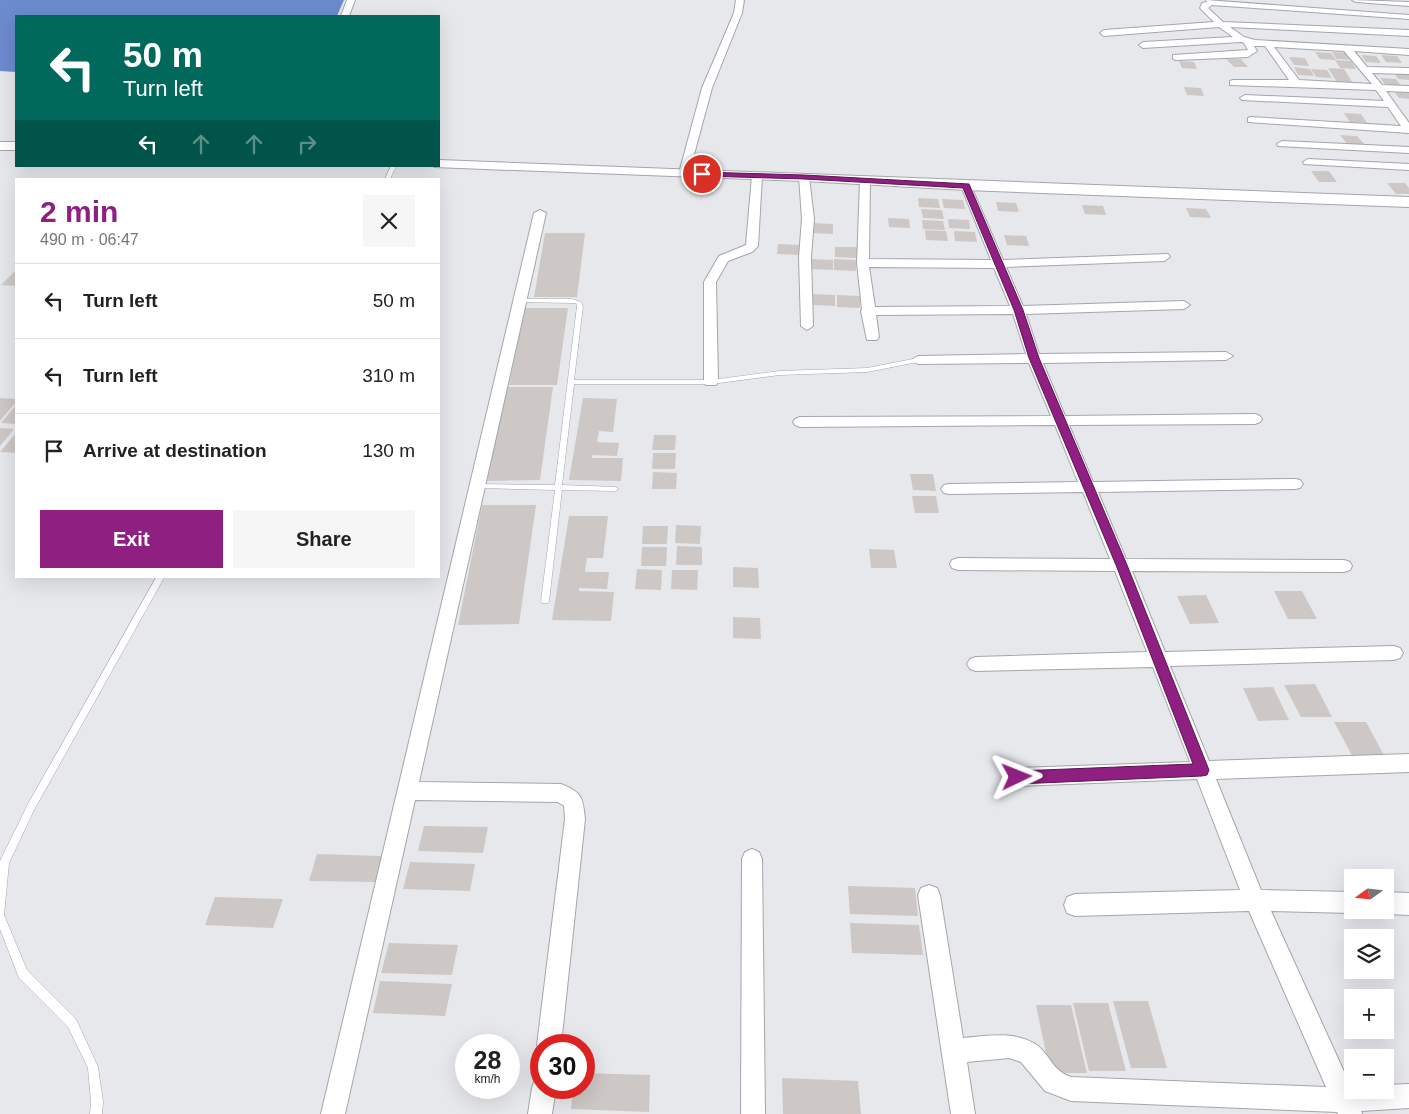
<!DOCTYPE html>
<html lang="en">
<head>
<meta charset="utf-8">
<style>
	body { margin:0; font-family:Helvetica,sans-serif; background:#f6f6f6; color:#222; height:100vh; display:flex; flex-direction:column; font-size:19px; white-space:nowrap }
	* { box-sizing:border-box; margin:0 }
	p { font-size:16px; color:#767676 }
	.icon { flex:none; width:28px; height:28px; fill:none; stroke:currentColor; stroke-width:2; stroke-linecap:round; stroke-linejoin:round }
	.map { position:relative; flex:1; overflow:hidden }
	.side { position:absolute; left:15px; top:178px; width:425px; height:400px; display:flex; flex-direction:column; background:#fff; border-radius:0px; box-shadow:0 5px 20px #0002 }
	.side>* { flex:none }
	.top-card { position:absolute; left:15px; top:15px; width:425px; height:152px; border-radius:0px; box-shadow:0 5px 20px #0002; background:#00695c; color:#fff; overflow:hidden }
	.needle { width:32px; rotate:255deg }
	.tools { position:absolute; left:1344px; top:869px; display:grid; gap:10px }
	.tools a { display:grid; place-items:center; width:50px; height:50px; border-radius:0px; background:#fff; box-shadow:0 5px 20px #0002; font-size:25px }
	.speed { position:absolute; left:455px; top:1034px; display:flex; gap:10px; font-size:25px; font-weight:700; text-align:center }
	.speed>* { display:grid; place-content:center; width:65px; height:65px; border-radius:50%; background:#fff; box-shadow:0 5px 20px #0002; line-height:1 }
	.speed small { font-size:12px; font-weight:400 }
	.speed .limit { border:8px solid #d22; background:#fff; color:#111 }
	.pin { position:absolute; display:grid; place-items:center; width:42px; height:42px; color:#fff; margin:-21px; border:2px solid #fff; border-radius:50%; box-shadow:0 1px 5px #0007 }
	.me { position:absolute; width:55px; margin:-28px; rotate:88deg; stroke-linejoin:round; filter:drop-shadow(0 0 4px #0008) }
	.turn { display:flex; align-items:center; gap:18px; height:105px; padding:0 25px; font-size:22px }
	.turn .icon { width:65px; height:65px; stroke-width:2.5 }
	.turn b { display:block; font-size:35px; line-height:42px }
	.lanes { display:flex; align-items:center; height:48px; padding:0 25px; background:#0003; justify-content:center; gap:25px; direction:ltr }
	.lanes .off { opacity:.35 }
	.round { display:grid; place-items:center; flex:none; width:52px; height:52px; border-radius:0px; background:#f6f6f6 }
	.head { display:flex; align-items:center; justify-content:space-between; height:85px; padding:0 25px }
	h1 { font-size:30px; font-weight:600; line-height:38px; color:#8f1f80 }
	.button { display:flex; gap:10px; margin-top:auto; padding:10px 25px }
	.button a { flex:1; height:58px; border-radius:0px; background:#8f1f80; color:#fff; font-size:20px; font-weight:600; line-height:58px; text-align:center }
	.button a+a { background:#f6f6f6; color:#222 }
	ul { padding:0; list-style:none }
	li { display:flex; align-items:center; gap:15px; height:75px; padding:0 25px; border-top:1px solid #e0e0e0 }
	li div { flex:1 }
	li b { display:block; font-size:19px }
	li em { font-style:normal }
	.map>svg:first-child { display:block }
	.water { fill:#6c8bce }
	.building { fill:#cdc8c6 }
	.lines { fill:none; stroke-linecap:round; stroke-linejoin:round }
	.lane-casing { stroke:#a4a6aa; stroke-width:1 }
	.street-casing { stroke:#a4a6aa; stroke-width:2 }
	.secondary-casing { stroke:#a4a6aa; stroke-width:2 }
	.lane { fill:#fff; fill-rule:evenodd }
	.street { fill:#fff; fill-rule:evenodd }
	.secondary { fill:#fff; fill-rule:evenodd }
	.route { fill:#8f1f80; stroke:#5d1453 }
</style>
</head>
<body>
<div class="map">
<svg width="1409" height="1114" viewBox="0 0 1409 1114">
	<rect width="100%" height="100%" fill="#e6e8ec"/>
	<path class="water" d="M0 0H344L337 16H16V72L0 71Z"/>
	<path class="building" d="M1315 52 1331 53 1336 60 1320 59Z
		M1332 52 1347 53 1352 60 1336 59Z
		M1361 55 1376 56 1381 63 1366 62Z
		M1381 55 1397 56 1402 63 1386 62Z
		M1289 57 1305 58 1309 66 1294 65Z
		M1226 59H1241L1248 67H1234Z
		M1335 60 1351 61 1356 69 1340 68Z
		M1179 61 1194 62 1197 69 1182 68Z
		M1294 67 1310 69 1314 76 1298 75Z
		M1328 68 1344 69 1354 85 1338 84Z
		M1311 69 1327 70 1332 78 1316 77Z
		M1393 71 1409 73V80L1398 79Z
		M1380 78 1396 79 1402 87 1386 86Z
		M1184 87 1201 88 1204 96 1187 95Z
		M1393 90 1409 91V99L1399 98Z
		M1344 113 1361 114 1367 123 1350 122Z
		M1340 135 1357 136 1365 145H1348Z
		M1311 171H1329L1337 182H1319Z
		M1387 183H1405L1409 188V194H1396Z
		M918 198 938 199 940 208 919 207Z
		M942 199 963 200 965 209 944 208Z
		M996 202 1016 203 1019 212 998 211Z
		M1082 205 1103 206 1106 215 1085 214Z
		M1186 208 1206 209 1211 218 1190 217Z
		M921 209 942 210 944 219 923 218Z
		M888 218 909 219 910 228 889 227Z
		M948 219 969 220 970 229 949 228Z
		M922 220 943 221 945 230 923 229Z
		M812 223 833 224V234L812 233Z
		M925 230 946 231 948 241 926 240Z
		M954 231 975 232 977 242 955 241Z
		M545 233H585L577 297H534Z
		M1004 235 1026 236 1029 246 1007 245Z
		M778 244 799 245V255L777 254Z
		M835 247H857V258L835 257Z
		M811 259 833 260V270L811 269Z
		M834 259 856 260V271L834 270Z
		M16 270V286L1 285Z
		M812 294 835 295V306L812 305Z
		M837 295 860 296V308L837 307Z
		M524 308H568L557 385H509Z
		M505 387H553L540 480 487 481Z
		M0 398 16 399V402L0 421Z
		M583 398 617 399 613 432 599 431 597 442 619 443 617 456 592 455V458H623L621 481 569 480Z
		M16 405V424L1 423Z
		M0 428 14 429 0 446Z
		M16 433V453L0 452Z
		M654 435H676L675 450H652Z
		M653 453H676L675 469H652Z
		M653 472 677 473 676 489H652Z
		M910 474H933L936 491 913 490Z
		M912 496H936L939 513H915Z
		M482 505H536L519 624 458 625Z
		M569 516H608L603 558H587L585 572H609L607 589 579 588V591L614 592 611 621 552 620Z
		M676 525 701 526 700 544 675 543Z
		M643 526H668L667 544H642Z
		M677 546 702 547V565H676Z
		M642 547H667L666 566H641Z
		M869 549 894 550 897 568H871Z
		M733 567 758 568 759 588 733 587Z
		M637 569 662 570 661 590 635 589Z
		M672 570H698L697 590 671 589Z
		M1274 591H1302L1317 619H1288Z
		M1206 595 1219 623 1190 624 1177 596Z
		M733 617 760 618 761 639 733 638Z
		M1315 684 1332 717H1301L1284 685Z
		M1273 687 1289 720 1258 721 1243 688Z
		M1334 722H1366L1385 757H1353Z
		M424 826 488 827 483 853 418 851Z
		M317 854 382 856 376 882 309 881Z
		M410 862 475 864 470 891 403 889Z
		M848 886 915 888 918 916 850 914Z
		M215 897 283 899 273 928 205 925Z
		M850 923 919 925 923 955 852 953Z
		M389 943 458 945 452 975 381 973Z
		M380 981 452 984 445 1016 373 1013Z
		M1113 1001H1148L1167 1068H1131Z
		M1073 1003H1108L1126 1071H1089Z
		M1036 1005H1071L1087 1073H1050Z
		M584 1073 650 1075 649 1112 571 1109 573 1088H584Z
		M782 1078 858 1081 861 1114H783Z"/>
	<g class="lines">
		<g class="lane-casing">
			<path id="lane" d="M391 166H396L390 179H385Z
				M520 299H572L581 302 583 306 574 380H711L780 371 867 368 918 358 921 360 918 362 867 372 780 375 711 384H574L562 485 615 487 619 489 615 491 562 490 549 601 548 603H542L541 601 555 490 477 488 473 486 477 484 555 485 577 306 576 303H572L518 302 517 301Z
				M157 576H165L34 810 9 863 4 915 27 970 76 1019 98 1067 103 1102 102 1114H90L91 1102 88 1068 68 1027 19 978 0 929V861L28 804Z"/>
		</g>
		<g class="street-casing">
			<path id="street" d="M347 0H355L349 16H341Z
				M736 0H744L742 13 712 88 689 173 684 176 680 175 679 173 702 88 734 13Z
				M1206 0 1409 15V19L1212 5 1208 8 1223 22 1409 30V36L1230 27 1244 37 1255 40 1409 49V55L1354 51 1367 67 1409 68V74L1372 73 1382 85 1409 86V92L1386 91 1409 123V133L1248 122V118L1251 117 1401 126 1388 107 1242 100 1240 98 1245 95 1384 101 1376 90 1230 85V81L1233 80H1289L1265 46H1254L1257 51 1248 57 1176 60 1173 59V55L1248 50 1244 43 1241 42 1143 48 1139 45 1143 42 1233 37 1219 27 1104 36 1100 33 1104 30 1214 22 1200 8 1202 3 1207 2ZM1274 47 1344 51 1372 84 1299 80Z
				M1352 0 1409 2V6L1356 2Z
				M1282 141 1409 147V153L1278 146 1277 144Z
				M1308 159 1409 164V170L1304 164 1303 162Z
				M757 173 762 176 758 246 752 252 728 261 716 282 718 382 716 385H706L704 382V282L719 256 746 245 752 176Z
				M804 174 809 177 814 219 811 257 813 326 807 330 801 326 799 257 802 219 799 177Z
				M865 178 870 181 869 259 991 260 961 186 966 183 971 186 1003 260 1168 254 1170 257 1164 261 1006 267 1023 306 1184 301 1190 305 1184 309 1026 314 1039 354 1226 352 1233 356 1226 360 1043 363 1065 416 1255 414 1260 416 1262 419 1260 422 1255 424 1069 425 1093 482 1295 479 1300 480 1303 484 1300 488 1295 489 1098 492 1126 559 1344 560 1350 562 1352 566 1350 570 1344 572 1132 571 1165 652 1394 646 1400 648 1403 653 1400 658 1394 660 1170 666 1209 761 1409 754V772L1216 779 1261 890 1352 892V910H1358L1352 913 1271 911 1351 1087H1352V1090H1385V1085L1409 1084V1108L1361 1111 1362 1114H1338L1337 1112 1071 1101 1045 1091 1021 1062 1009 1058 967 1062 975 1114H951L918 895 921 888 929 885 937 888 940 895 963 1038C987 1036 1017 1030 1038 1046 1051 1057 1053 1071 1071 1077L1326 1087 1249 911 1075 916 1067 913 1064 905 1067 897 1075 894 1240 890 1197 779 1017 786 1010 783 1007 777 1010 771 1017 768 1190 762 1153 667 976 671 970 669 967 664 970 659 976 657 1147 652 1115 571 958 570 952 568 950 564 952 560 958 558 1110 559 1083 492 949 494 944 493 941 489 944 485 949 484 1078 482 1055 425 800 427 795 425 793 422 795 419 800 417 1051 416 1029 363 918 364 911 360 918 356 1026 354 1013 314 876 315 879 337 877 340H867L861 311 862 309 857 263 860 181ZM869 267 994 268 1010 306 875 307Z
				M540 210 546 213 419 782 561 784C582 792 583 798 585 819L561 1045H541V1054L537 1045 565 819 564 806 558 802 415 800 345 1114H321L534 213Z
				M752 849 759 852 762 859 765 1114H741L742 859 745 852Z
				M1385 892 1409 893V915L1385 914 1377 910H1385Z
				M541 1077V1088H556L552 1114H528L532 1088 535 1079Z"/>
		</g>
		<g class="secondary-casing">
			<path id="secondary" d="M0 142H16V150H0Z
				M439 160 1409 197V207L966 190 804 181 434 167 439 166Z"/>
		</g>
		<use href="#lane" class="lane"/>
		<use href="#street" class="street"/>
		<use href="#secondary" class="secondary"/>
	</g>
	<path class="route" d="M700 172 804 175 969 184 1023 310 1039 358 1127 565 1209 770 1207 775 1202 776 1017 784 1012 782 1010 777 1012 773 1017 771 1193 764 1116 565 1029 358 1014 310 963 188 804 179 702 176 700 175Z"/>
</svg>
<div class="tools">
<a><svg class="needle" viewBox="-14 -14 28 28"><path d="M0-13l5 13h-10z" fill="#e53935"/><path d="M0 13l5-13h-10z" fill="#767676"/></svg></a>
<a><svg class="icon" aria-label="layers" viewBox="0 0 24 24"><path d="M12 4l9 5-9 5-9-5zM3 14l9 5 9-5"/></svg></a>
<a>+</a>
<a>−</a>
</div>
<div class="speed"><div>28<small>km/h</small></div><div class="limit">30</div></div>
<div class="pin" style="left:702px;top:174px;background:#d93025"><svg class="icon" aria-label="arrive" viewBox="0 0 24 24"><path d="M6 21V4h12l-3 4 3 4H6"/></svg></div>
<svg class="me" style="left:1017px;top:777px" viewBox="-20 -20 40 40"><path d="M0-17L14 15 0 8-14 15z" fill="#8f1f80" stroke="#fff" stroke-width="4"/></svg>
<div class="top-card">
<div class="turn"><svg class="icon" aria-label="left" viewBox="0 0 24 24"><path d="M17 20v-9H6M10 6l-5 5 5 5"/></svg><div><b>50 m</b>Turn left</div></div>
<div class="lanes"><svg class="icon" aria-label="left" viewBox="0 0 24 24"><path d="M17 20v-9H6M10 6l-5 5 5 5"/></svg><svg class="icon off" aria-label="ahead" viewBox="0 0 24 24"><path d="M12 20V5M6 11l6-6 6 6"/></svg><svg class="icon off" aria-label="ahead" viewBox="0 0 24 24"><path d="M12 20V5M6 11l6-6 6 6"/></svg><svg class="icon off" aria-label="right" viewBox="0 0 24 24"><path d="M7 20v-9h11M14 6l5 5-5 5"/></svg></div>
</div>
<section class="side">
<div class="head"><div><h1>2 min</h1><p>490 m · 06:47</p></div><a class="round"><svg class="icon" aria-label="close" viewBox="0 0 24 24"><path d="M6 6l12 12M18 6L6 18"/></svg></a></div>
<ul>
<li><svg class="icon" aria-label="left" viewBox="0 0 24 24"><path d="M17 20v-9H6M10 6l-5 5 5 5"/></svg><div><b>Turn left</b></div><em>50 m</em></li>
<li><svg class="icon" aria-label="left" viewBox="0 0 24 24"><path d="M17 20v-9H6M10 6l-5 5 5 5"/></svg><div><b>Turn left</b></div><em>310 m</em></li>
<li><svg class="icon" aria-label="arrive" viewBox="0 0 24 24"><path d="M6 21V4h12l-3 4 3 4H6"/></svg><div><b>Arrive at destination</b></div><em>130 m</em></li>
</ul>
<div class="button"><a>Exit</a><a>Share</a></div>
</section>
</div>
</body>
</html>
